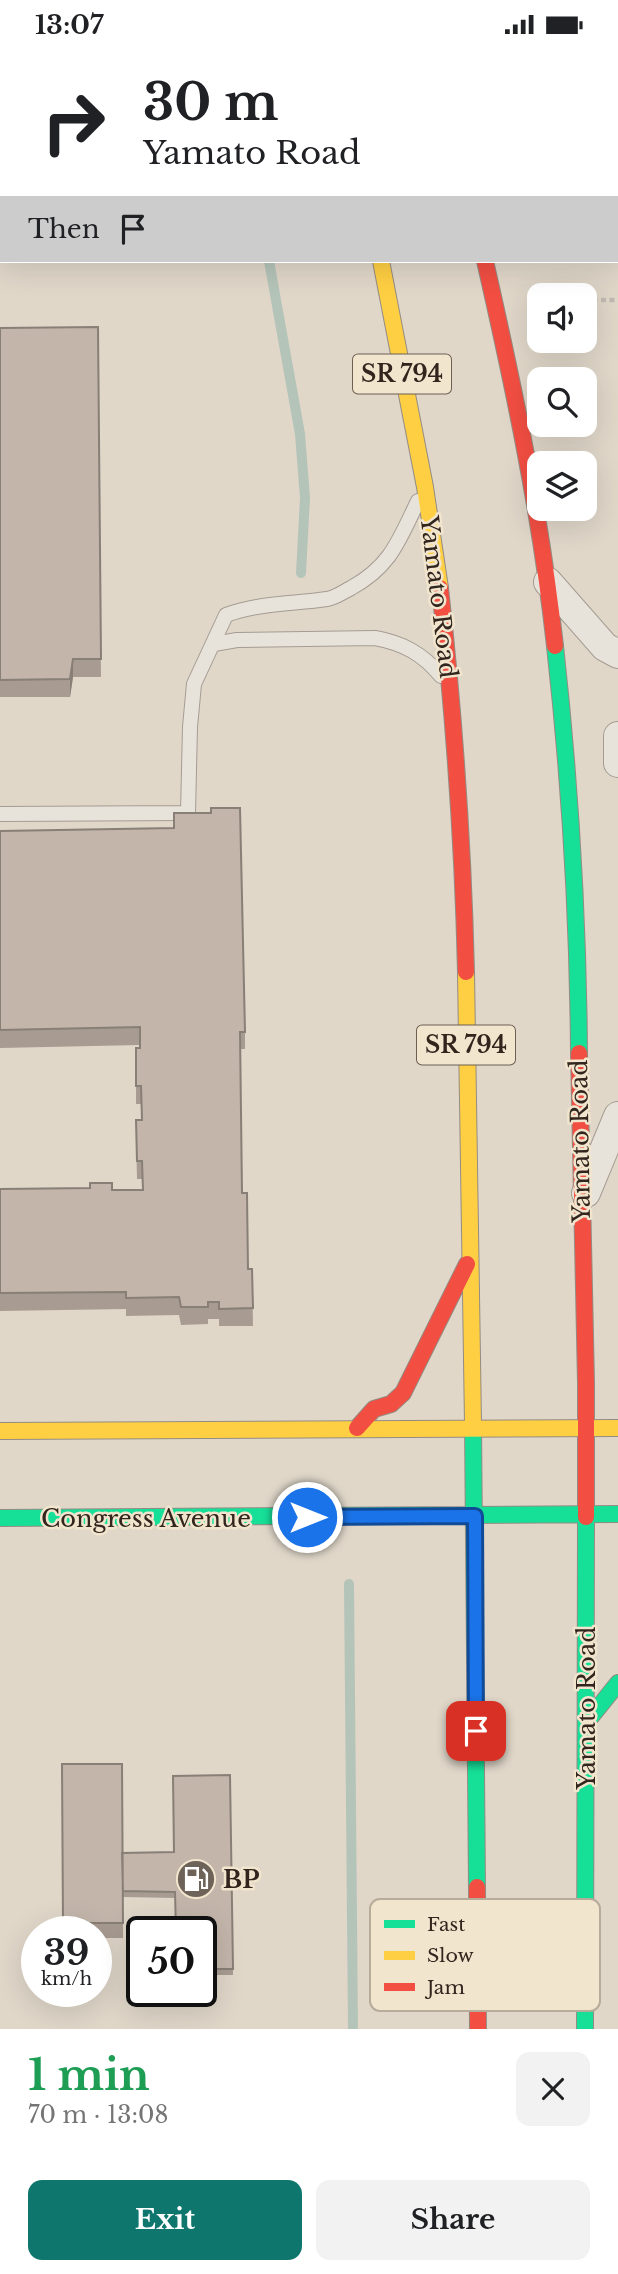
<!DOCTYPE html>
<html lang="en">
<head>
<meta charset="utf-8">
<style>
	body { margin:0; font-family:"Libre Baskerville",serif; background:#f2f2f2; color:#202124; height:100vh; display:flex; flex-direction:column; font-size:26px; white-space:nowrap }
	* { box-sizing:border-box; margin:0 }
	p { font-size:23px; color:#757577 }
	.icon { flex:none; width:38px; height:38px; fill:none; stroke:currentColor; stroke-width:2; stroke-linecap:round; stroke-linejoin:round }
	.map { position:relative; height:1980px; overflow:hidden }
	.details { display:flex; flex-direction:column; background:#fff; flex:1 }
	.details>* { flex:none }
	.banner { position:absolute; left:0px; top:0px; width:620px; height:214px; box-shadow:0 7px 28px #0002; background:#fff; color:#202124; overflow:hidden }
	.tools { position:absolute; left:527px; top:234px; display:grid; gap:14px }
	.tools a { display:grid; place-items:center; width:70px; height:70px; border-radius:14px; background:#fff; box-shadow:0 7px 28px #0002; font-size:35px }
	.speed { position:absolute; left:21px; top:1867px; display:flex; gap:14px; font-size:35px; font-weight:700; text-align:center }
	.speed>* { display:grid; place-content:center; width:91px; height:91px; border-radius:50%; background:#fff; box-shadow:0 7px 28px #0002; line-height:1 }
	.speed small { font-size:18px; font-weight:400 }
	.speed .limit { border:4px solid #111; border-radius:10px; background:#fff; color:#111 }
	.pin { position:absolute; display:grid; place-items:center; width:60px; height:60px; color:#fff; margin:-30px; border-radius:14px; box-shadow:0 4px 10px #0006 }
	.me { position:absolute; width:77px; margin:-38px; rotate:90deg; stroke-linejoin:round; filter:drop-shadow(0 0 5px #0008) }
	.turn { display:flex; align-items:center; gap:24px; height:147px; padding:0 28px; font-size:32px }
	.turn .icon { width:91px; height:91px; stroke-width:2.5 }
	.turn b { display:block; font-size:49px; line-height:60px }
	.then { display:flex; align-items:center; height:66px; padding:0 28px; background:#0003; gap:14px; font-size:26px }
	.round { display:grid; place-items:center; flex:none; width:74px; height:74px; border-radius:14px; background:#f2f2f2 }
	.summary { display:flex; align-items:center; justify-content:space-between; height:119px; padding:0 28px }
	h1 { font-size:42px; font-weight:700; line-height:52px; color:#1e9e55 }
	.cta { display:flex; gap:14px; margin-top:auto; padding:14px 28px }
	.cta a { flex:1; height:80px; border-radius:14px; background:#0f766e; color:#fff; font-size:28px; font-weight:700; line-height:80px; text-align:center }
	.cta a+a { background:#f2f2f2; color:#202124 }
	.status { display:flex; justify-content:space-between; align-items:center; height:49px; padding:0 35px; background:#fff; direction:ltr }
	.status svg { height:19px; fill:currentColor }
	.map>svg:first-child { display:block }
	.lines { fill:none; stroke-linecap:round; stroke-linejoin:round }
	.stream { stroke:#b5c4b9; stroke-width:10 }
	.lane-casing { stroke:#a49c93; stroke-width:16 }
	.street-casing { stroke:#a49c93; stroke-width:30 }
	.fast-casing { stroke:#948c83; stroke-width:18 }
	.slow-casing { stroke:#948c83; stroke-width:18 }
	.jam-casing { stroke:#948c83; stroke-width:18 }
	.path { stroke:#c0bab2; stroke-width:4.5; stroke-dasharray:5 3.5; stroke-linecap:butt }
	.lane { stroke:#e8e3da; stroke-width:14 }
	.street { stroke:#e8e3da; stroke-width:28 }
	.fast { stroke:#16e098; stroke-width:16 }
	.slow { stroke:#ffcf43; stroke-width:16 }
	.jam { stroke:#f24e42; stroke-width:16 }
	.wall { fill:#a89c92 }
	.shaded-wall { fill:#887f77 }
	.building { fill:#c3b5aa; stroke:#887f77; stroke-width:2 }
	.route-casing { stroke:#114b97; stroke-width:18 }
	.route { stroke:#1a73e8; stroke-width:12 }
	.labels { text-anchor:middle; dominant-baseline:central; stroke-width:5; stroke-linejoin:round; paint-order:stroke }
	.shield { fill:#f1e5ce; stroke:#6b5f52; stroke-width:2 }
	.shield-label { font-size:23px; font-weight:bold; fill:#31251d }
	.street-label { font-size:24px; fill:#31251d; stroke:#f1e5ce }
	.poi-label { font-size:24px; font-weight:bold; fill:#31251d; stroke:#f1e5ce; text-anchor:start }
	.key { fill:#f1e5ce; stroke:#b7ab99; stroke-width:2 }
	.key-label { font-size:19px; fill:#31251d }
</style>
</head>
<body>
<div class="status"><b>13:07</b><svg viewBox="0 0 49 12"><path d="M0 12V9h3v3zM5 12V6h3v6zM10 12V3h3v9zM15 12V0h3v12zM26 1h20v11H26zM47 4h2v5h-2z"/></svg></div>
<div class="map">
<svg width="618" height="1980" viewBox="0 0 618 1980">
	<rect width="100%" height="100%" fill="#e0d7c9"/>
	<g class="lines">
		<path class="stream" d="M230 0V2
			M269 212 300 385 305 449 301 524
			M349 1535 353 1980"/>
		<g class="lane-casing">
			<path id="lane" d="M214 595 237 591 375 589C403 594 423 605 441 627
				M0 765 188 764 190 678 194 635 226 566C258 554 293 555 327 550 335 549 343 543 351 539 391 517 399 491 418 452"/>
		</g>
		<g class="street-casing">
			<path id="street" d="M548 533 605 598 618 605
				M618 687V714
				M586 1144 618 1067"/>
		</g>
		<g class="fast-casing">
			<path id="fast" d="M439 0V2
				M555 597C570 732 578 868 579 1004
				M473 1374 477 1838
				M0 1469 618 1465
				M586 1674 618 1634
				M585 1980 586 1468"/>
		</g>
		<g class="slow-casing">
			<path id="slow" d="M343 0V2
				M381 212 425 438 440 539
				M466 923 473 1374
				M0 1382 618 1379"/>
		</g>
		<g class="jam-casing">
			<path id="jam" d="M485 212C514 339 541 468 555 597
				M440 539C454 666 463 795 466 923
				M579 1004 586 1334V1468
				M357 1379 374 1360 391 1355 403 1344 467 1215
				M477 1838 478 1980"/>
		</g>
		<path class="path" d="M584 251H618"/>
		<use href="#lane" class="lane"/>
		<use href="#street" class="street"/>
		<use href="#fast" class="fast"/>
		<use href="#slow" class="slow"/>
		<use href="#jam" class="jam"/>
	</g>
	<path class="wall" d="M0 0 2 2V182H0Z
		M98 278 101 628H73L70 648H0V279Z
		M0 782 245 983V1000H240L242 1144 248 1220H252L253 1277H219V1270H208V1275L181 1276 179 1266 126 1267V1260L0 1262V1140L142 1141V1130H137L136 1089 141 1071V1055H136V999H140V996L0 999Z
		M62 1715 122 1804 174 1803 230 1726 233 1926H201V1883L175 1849 123 1848V1825V1889H96V1883H63Z"/>
	<path class="shaded-wall" d="M73 610V628L70 648V630Z"/>
	<path class="building" d="M0 0H114L115 2H2V165H0Z
		M98 278 101 610H73L70 630 0 631V279Z
		M211 759H240L245 983H240L242 1144H247L248 1220H252L253 1259 219 1260V1253H208V1258H181L179 1248 126 1249V1243L0 1244V1140L90 1139V1134H112V1141H143L142 1112H137L136 1071H142L141 1037H136V999H140V978L0 981V782L174 779V764H211Z
		M62 1715H122L123 1874H63Z
		M230 1726 233 1920H201V1883H176L175 1843 123 1842 122 1804 174 1803 173 1727Z"/>
	<g class="lines">
		<g class="route-casing">
			<path id="route" d="M307 1468 475 1467 476 1682"/>
		</g>
		<use href="#route" class="route"/>
	</g>
	<defs>
		<g id="fuel-disc" transform="scale(2.0125)"><circle r="9.5" fill="#6e6359" stroke="#f1e5ce"/><path d="M-5.5-6h7V0h2V4h1.3V-2.5L3-4.5l.8-.8L6-3V5H2.5V1h-1V6h-7ZM-4.2-4.7v3.2H.2V-4.7Z" fill="#fff"/></g>
	</defs>
	<g fill-rule="evenodd">
		<use href="#fuel-disc" x="196" y="1830"/>
	</g>
	<g class="labels">
		<g class="shield">
			<rect x="353" y="305.5" width="98" height="39" rx="5"/>
			<rect x="417" y="976.5" width="98" height="39" rx="5"/>
		</g>
		<g class="shield-label">
			<text x="402" y="325">SR 794</text>
			<text x="466" y="996">SR 794</text>
		</g>
		<g class="street-label">
			<text transform="translate(439 548) rotate(83)">Yamato Road</text>
			<text transform="translate(580 1092) rotate(-91)">Yamato Road</text>
			<text x="146" y="1469">Congress Avenue</text>
			<text transform="translate(586 1659) rotate(-90)">Yamato Road</text>
		</g>
		<g class="poi-label">
			<text x="223" y="1830">BP</text>
		</g>
	</g>
	<rect x="370" y="1850" width="230" height="112" rx="10" class="key"/>
	<rect x="384" y="1871" width="31" height="8" fill="#16e098"/>
	<rect x="384" y="1902" width="31" height="9" fill="#ffcf43"/>
	<rect x="384" y="1934" width="31" height="8" fill="#f24e42"/>
	<g class="key-label">
		<text x="427" y="1882">Fast</text>
		<text x="427" y="1913">Slow</text>
		<text x="427" y="1945">Jam</text>
	</g>
</svg>
<div class="tools">
<a><svg class="icon" aria-label="sound" viewBox="0 0 24 24"><path d="M4 9h4l5-4v14l-5-4H4zM17 9q2 3 0 6"/></svg></a>
<a><svg class="icon" aria-label="search" viewBox="0 0 24 24"><circle cx="10" cy="10" r="6"/><path d="M15 15l6 6"/></svg></a>
<a><svg class="icon" aria-label="layers" viewBox="0 0 24 24"><path d="M12 4l9 5-9 5-9-5zM3 14l9 5 9-5"/></svg></a>
</div>
<div class="speed"><div>39<small>km/h</small></div><div class="limit">50</div></div>
<div class="pin" style="left:476px;top:1682px;background:#d93025"><svg class="icon" aria-label="arrive" viewBox="0 0 24 24"><path d="M6 21V4h12l-3 4 3 4H6"/></svg></div>
<svg class="me" style="left:307px;top:1468px" viewBox="-20 -20 40 40"><circle r="17" fill="#1a73e8" stroke="#fff" stroke-width="3"/><path d="M0-11L8 9 0 5-8 9z" fill="#fff"/></svg>
<div class="banner">
<div class="turn"><svg class="icon" aria-label="right" viewBox="0 0 24 24"><path d="M7 20v-9h11M14 6l5 5-5 5"/></svg><div><b>30 m</b>Yamato Road</div></div>
<div class="then">Then<svg class="icon" aria-label="arrive" viewBox="0 0 24 24"><path d="M6 21V4h12l-3 4 3 4H6"/></svg></div>
</div>
</div>
<section class="details">
<div class="summary"><div><h1>1 min</h1><p>70 m · 13:08</p></div><a class="round"><svg class="icon" aria-label="close" viewBox="0 0 24 24"><path d="M6 6l12 12M18 6L6 18"/></svg></a></div>
<div class="cta"><a>Exit</a><a>Share</a></div>
</section>
</body>
</html>
